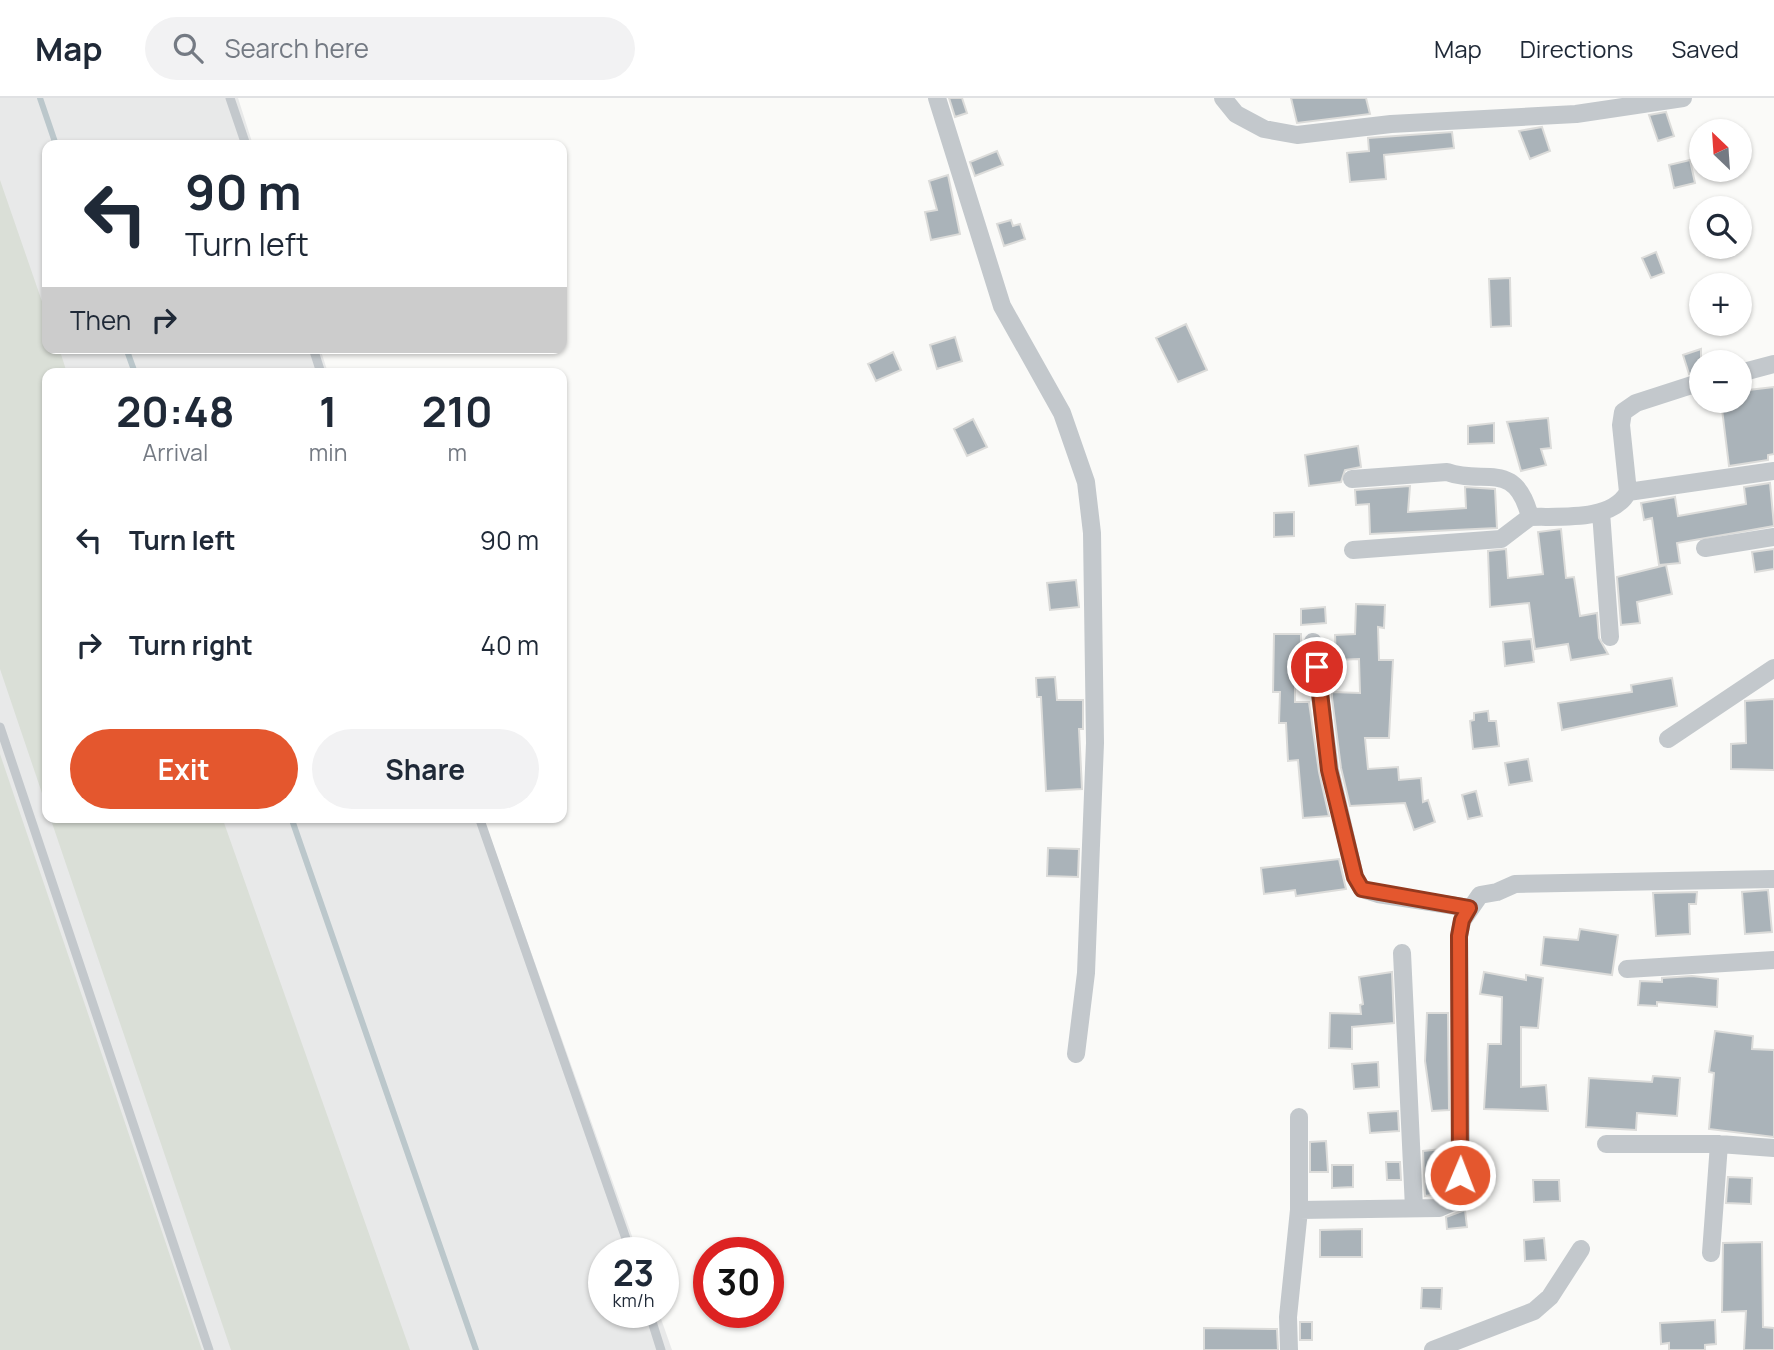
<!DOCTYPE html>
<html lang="en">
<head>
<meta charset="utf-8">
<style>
	body { margin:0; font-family:Manrope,sans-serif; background:#f2f2f3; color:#1f2937; height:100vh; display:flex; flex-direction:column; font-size:26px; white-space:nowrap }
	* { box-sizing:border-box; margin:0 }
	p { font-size:23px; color:#747a83 }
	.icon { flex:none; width:38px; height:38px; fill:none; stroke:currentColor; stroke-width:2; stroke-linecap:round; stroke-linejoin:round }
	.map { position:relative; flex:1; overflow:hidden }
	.panel { position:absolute; left:42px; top:270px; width:525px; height:455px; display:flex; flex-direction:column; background:#fff; border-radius:14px; box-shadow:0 2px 5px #0004 }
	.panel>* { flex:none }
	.guide { position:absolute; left:42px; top:42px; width:525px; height:214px; border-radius:14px; box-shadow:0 2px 5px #0004; background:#fff; color:#1f2937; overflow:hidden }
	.needle { width:46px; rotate:335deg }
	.tools { position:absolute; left:1689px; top:21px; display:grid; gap:14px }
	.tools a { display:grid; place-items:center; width:63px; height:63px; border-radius:50%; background:#fff; box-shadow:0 2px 5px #0004; font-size:35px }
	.speed { position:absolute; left:588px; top:1139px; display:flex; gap:14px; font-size:35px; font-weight:700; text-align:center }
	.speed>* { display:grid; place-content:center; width:91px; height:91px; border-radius:50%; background:#fff; box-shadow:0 2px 5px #0004; line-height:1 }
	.speed small { font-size:18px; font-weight:400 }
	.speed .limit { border:10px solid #d22; background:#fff; color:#111 }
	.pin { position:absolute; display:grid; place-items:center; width:60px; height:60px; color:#fff; margin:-30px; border:4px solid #fff; border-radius:50%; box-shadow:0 2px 7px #0007 }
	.me { position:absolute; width:77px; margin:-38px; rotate:1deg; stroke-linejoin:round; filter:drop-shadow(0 0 5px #0008) }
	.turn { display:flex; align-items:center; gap:24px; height:147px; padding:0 28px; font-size:32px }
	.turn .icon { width:91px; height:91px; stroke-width:2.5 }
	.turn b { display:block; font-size:49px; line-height:60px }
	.then { display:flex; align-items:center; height:66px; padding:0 28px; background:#0003; gap:14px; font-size:26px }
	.eta { display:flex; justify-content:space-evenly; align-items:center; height:119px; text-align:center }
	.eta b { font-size:42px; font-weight:700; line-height:49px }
	.button { display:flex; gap:14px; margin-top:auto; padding:14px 28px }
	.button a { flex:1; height:80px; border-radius:42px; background:#e4572e; color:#fff; font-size:28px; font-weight:700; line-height:80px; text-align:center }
	.button a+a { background:#f2f2f3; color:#1f2937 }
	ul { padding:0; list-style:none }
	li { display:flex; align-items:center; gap:21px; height:105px; padding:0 28px }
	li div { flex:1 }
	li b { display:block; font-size:26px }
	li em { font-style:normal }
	header { display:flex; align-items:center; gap:42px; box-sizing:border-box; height:98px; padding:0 35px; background:#fff; border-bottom:2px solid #e0e1e3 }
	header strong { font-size:33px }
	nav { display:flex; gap:38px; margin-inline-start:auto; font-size:24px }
	.search { width:490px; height:63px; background:#f2f2f3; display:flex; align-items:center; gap:18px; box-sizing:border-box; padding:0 24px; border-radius:38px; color:#747a83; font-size:26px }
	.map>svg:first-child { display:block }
	.built { fill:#e8e9e9 }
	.green { fill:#dadfd7 }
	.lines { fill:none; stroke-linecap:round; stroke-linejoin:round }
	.stream { stroke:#bbc7cb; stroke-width:6 }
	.building { fill:#aab3b9; stroke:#dcdcda; stroke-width:2 }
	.lane { stroke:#c3c8cc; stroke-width:9 }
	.street { stroke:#c3c8cc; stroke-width:18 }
	.route-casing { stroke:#94391e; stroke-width:18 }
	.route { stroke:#e4572e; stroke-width:12 }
</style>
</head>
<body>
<header>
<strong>Map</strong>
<div class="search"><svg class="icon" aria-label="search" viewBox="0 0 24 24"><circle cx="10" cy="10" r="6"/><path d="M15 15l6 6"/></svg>Search here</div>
<nav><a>Map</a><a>Directions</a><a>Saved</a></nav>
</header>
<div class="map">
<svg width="1774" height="1252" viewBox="0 0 1774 1252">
	<rect width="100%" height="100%" fill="#fafaf8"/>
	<path class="built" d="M0 0H238L253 47H47V250H320L328 275H47V719H483L638 1155H604V1214L659 1215 672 1252H0Z"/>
	<path class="green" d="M0 82 47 218V250H59L67 275H47V710L0 571Z
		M0 656 202 1252H0Z
		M50 719H222L410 1252H231Z"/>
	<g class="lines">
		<path class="stream" d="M40 0 56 47
			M126 250 135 275
			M291 719 476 1252"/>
	</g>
	<path class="building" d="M949 0H962L967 15 955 19Z
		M1291 0H1366L1370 16 1297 25Z
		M1666 14 1674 38 1658 43 1649 17Z
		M1542 29 1550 53 1530 61 1519 33Z
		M1452 34 1454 50 1384 57 1386 81 1350 84 1347 55 1369 53 1368 40Z
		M997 53 1003 67 975 78 970 64Z
		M1690 62 1695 85 1674 90 1669 67Z
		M948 77 960 136 931 142 925 114 937 112 929 83Z
		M1011 122 1013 128 1020 126 1025 141 1004 148 997 126Z
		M1656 154 1664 175 1651 180 1642 160Z
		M1510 180 1511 228 1491 229 1489 181Z
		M1186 226 1207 272 1178 284 1156 240Z
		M955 239 962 263 937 271 930 247Z
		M1701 251V273L1689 276 1683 257Z
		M893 254 901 272 876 283 868 266Z
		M1774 289V356L1768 357V362L1729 368 1721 303H1740V293Z
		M1548 320 1551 350 1541 351 1546 367 1521 373 1507 324Z
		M973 321 987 349 967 358 954 331Z
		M1494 325V345L1468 346V328Z
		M1358 348 1361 369 1345 372 1341 384 1309 388 1305 357Z
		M1770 385 1774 428 1677 445 1680 465 1659 467 1652 420 1644 422 1641 405 1675 399 1678 418 1746 406 1744 389Z
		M1410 388 1408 414 1466 410 1465 389 1495 391 1497 430 1370 436 1369 406 1356 407 1355 392Z
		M1294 414V438L1274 439V415Z
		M1561 431 1566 480 1574 479 1580 518 1597 515 1599 540 1608 556 1571 562 1568 546 1535 551 1529 505 1490 509 1488 453 1506 451 1508 480 1543 476 1538 434Z
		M1774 451V471L1755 474 1752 454Z
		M1666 467 1672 496 1637 504 1640 525 1621 527 1617 479Z
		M1076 482 1079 509 1050 512 1047 485Z
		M1356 506 1385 507 1384 530 1378 529 1379 562H1393L1389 640H1365L1368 671 1398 669 1399 682 1421 680 1423 704 1428 702 1435 724 1414 732 1405 705 1350 708 1341 670 1332 600V594L1360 595 1359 561 1336 562 1335 537 1355 536Z
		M1325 509 1326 525 1301 527V511Z
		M1274 536H1301V558L1305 574H1295V604H1309L1319 674 1329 718 1303 720 1298 662 1288 663 1286 625H1279L1280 594H1273Z
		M1531 541 1534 564 1505 568 1503 544Z
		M1055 579 1057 602H1083V631H1079L1082 691 1046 693 1041 599H1037L1036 580Z
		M1672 580 1677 608 1562 632 1558 605 1632 594 1631 587Z
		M1774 601V672L1731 671V646L1746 645 1745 603Z
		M1488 613 1489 623H1496L1499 648 1473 651 1470 623 1474 622V615Z
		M1528 661 1532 683 1509 687 1505 665Z
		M1476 693 1482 718 1468 721 1462 697Z
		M1048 750 1079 751 1078 779 1047 778Z
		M1339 761 1346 791 1296 798 1295 792 1264 796 1261 770Z
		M1768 792 1772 834 1745 836 1742 794Z
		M1697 794 1696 806H1689L1690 836 1656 838 1653 795Z
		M1580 831 1618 837 1612 877 1541 867 1544 839 1578 842Z
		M1392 874 1394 925 1352 929V951L1329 950 1330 915 1361 916 1360 907 1363 906 1359 879Z
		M1484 874 1526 882V877L1543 880 1538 930 1521 929V989L1546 987 1548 1013 1484 1011 1488 946H1501L1502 899 1480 896Z
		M1692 878 1718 881 1717 909 1657 904V908L1638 907 1640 883 1662 884V880Z
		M1427 915H1448L1449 1012 1432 1013 1425 963Z
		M1715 933 1753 938 1752 951 1774 952V1039L1709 1031 1714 975 1709 974Z
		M1378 964 1379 989 1354 991 1352 966Z
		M1653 978 1680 980 1677 1018 1637 1015 1636 1032 1586 1029 1589 980 1652 984Z
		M1398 1013 1399 1033 1370 1035 1368 1015Z
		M1326 1043 1328 1074H1310V1044Z
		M1442 1051 1445 1095 1425 1098 1423 1053Z
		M1386 1064H1400L1401 1082H1387Z
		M1332 1067H1353V1089L1332 1090Z
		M1728 1079 1752 1080 1751 1106 1726 1105Z
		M1533 1082H1559L1560 1103 1534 1104Z
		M1465 1112 1467 1129 1447 1131 1446 1119Z
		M1362 1131V1159H1320V1132Z
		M1544 1140 1546 1162 1525 1163 1524 1142Z
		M1762 1144 1763 1229 1774 1230V1252H1744L1746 1213 1722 1214 1723 1145Z
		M1422 1190H1442L1441 1211 1421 1210Z
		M1715 1222 1716 1246 1705 1247V1252H1669V1245L1661 1246 1660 1225Z
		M1300 1224H1312V1242H1300Z
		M1204 1230 1277 1231 1278 1252H1204Z"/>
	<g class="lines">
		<path class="lane" d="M230 0 246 47
			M313 250 321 275
			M0 629 209 1252
			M479 719 631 1155
			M649 1214 661 1252"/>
		<path class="street" d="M937 0 1002 208 1062 315 1086 384 1092 435 1095 645 1086 875 1076 956
			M1223 0 1236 16 1264 31 1297 37 1391 26 1576 16 1683 0
			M1740 275 1774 266
			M1352 381 1447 374C1484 388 1515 360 1530 419 1559 418 1612 424 1628 394L1621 327 1623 314 1636 305 1701 284
			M1628 394 1774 373
			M1601 414 1610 539
			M1705 450 1774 439
			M1353 452 1501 441 1530 419
			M1313 544 1330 672 1355 779 1362 791 1378 796 1469 810
			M1668 641 1774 570
			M1402 855 1414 1110
			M1627 871 1774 862
			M1606 1046H1719L1774 1050
			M1299 1112 1439 1110 1455 1103 1459 1092 1461 1062 1459 838 1462 823 1480 797 1497 794 1515 786 1774 781
			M1711 1155 1719 1046
			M1289 1252 1288 1219 1299 1112V1019
			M1433 1252 1534 1213 1550 1199 1581 1151"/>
	</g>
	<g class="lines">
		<g class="route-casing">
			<path id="route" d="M1317 569 1329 672 1355 779 1362 791 1469 810 1462 822 1459 838 1460 1077"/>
		</g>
		<use href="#route" class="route"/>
	</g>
</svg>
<div class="tools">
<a><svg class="needle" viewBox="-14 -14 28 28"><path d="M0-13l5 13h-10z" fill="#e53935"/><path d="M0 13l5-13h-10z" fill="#747a83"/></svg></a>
<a><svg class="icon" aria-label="search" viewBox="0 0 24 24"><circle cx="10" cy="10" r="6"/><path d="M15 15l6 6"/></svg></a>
<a>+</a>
<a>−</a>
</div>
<div class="speed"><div>23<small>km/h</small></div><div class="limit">30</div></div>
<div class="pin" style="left:1317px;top:569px;background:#d93025"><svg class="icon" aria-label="arrive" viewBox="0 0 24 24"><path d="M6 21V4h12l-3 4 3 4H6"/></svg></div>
<svg class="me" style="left:1460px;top:1077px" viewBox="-20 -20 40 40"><circle r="17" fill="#e4572e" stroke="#fff" stroke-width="3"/><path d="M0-11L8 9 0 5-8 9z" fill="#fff"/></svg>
<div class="guide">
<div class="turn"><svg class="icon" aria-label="left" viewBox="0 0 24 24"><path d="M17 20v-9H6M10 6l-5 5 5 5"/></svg><div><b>90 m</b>Turn left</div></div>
<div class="then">Then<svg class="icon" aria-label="right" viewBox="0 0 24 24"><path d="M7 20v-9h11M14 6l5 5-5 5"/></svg></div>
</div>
<section class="panel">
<div class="eta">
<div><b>20:48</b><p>Arrival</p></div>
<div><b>1</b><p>min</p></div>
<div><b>210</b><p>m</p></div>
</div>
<ul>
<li><svg class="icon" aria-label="left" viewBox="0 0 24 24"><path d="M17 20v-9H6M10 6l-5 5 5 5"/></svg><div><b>Turn left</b></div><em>90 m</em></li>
<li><svg class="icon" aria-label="right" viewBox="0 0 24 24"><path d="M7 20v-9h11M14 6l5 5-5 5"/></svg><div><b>Turn right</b></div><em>40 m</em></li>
</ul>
<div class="button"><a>Exit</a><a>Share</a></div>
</section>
</div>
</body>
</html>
